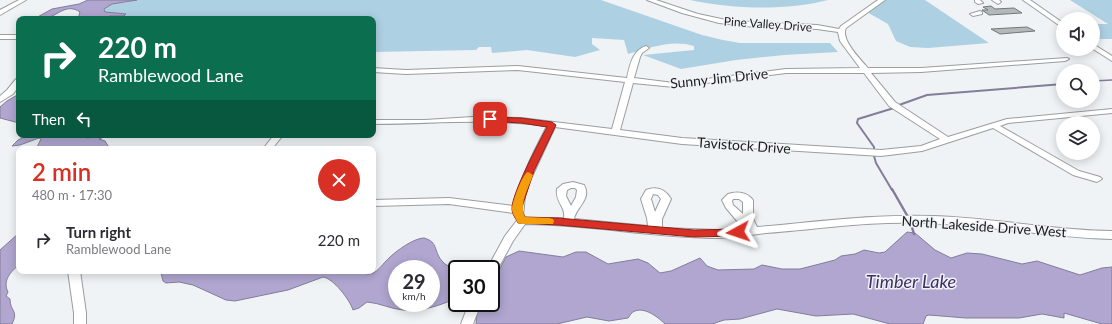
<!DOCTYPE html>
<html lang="en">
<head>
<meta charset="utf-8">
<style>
	body { margin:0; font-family:Lato,sans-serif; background:#f2f2f3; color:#2b2b33; height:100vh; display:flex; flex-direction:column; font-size:15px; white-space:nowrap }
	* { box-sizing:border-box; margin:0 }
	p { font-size:13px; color:#7c7c81 }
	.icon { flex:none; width:22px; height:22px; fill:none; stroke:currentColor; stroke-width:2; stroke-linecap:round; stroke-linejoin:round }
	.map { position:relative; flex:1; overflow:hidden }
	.sheet { position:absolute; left:16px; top:146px; width:360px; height:128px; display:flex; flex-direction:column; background:#fff; border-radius:8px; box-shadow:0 2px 10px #0003 }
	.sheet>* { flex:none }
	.top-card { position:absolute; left:16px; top:16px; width:360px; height:122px; border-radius:8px; box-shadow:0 2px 10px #0003; background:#0b6e4f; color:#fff; overflow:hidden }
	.fabs { position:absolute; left:1056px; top:12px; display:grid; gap:8px }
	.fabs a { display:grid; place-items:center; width:44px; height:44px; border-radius:50%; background:#fff; box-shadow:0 2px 10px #0003; font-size:20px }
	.speed { position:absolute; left:388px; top:260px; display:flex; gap:8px; font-size:20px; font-weight:700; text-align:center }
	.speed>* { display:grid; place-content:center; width:52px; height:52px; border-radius:50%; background:#fff; box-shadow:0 2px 10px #0003; line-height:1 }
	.speed small { font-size:10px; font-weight:400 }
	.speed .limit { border:2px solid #111; border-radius:6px; background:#fff; color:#111 }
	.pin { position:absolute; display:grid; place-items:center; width:34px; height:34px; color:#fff; margin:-17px; border-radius:8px; box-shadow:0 2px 6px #0006 }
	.me { position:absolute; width:44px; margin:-22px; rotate:265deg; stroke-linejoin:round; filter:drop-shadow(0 0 3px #0008) }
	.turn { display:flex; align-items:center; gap:14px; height:84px; padding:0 16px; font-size:18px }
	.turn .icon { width:52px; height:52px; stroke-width:2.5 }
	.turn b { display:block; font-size:28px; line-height:34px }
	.then { display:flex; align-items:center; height:38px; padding:0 16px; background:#0003; gap:8px; font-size:15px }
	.round { display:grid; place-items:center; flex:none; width:42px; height:42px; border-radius:21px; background:#f2f2f3 }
	.headline { display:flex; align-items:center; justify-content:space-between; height:68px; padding:0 16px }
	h1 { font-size:24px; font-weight:600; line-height:30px; color:#d93025 }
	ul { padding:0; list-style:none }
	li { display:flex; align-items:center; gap:12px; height:52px; padding:0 16px }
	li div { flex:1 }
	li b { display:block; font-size:15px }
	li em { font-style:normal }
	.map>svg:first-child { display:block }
	.green { fill:#aed0e3 }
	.water { fill:#b0a6d0; stroke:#837d9a; fill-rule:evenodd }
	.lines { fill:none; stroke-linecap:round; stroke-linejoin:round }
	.stream-far2 { stroke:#837d9a; stroke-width:1.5 }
	.stream-far1 { stroke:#837d9a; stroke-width:2 }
	.stream { stroke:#837d9a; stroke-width:2.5 }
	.building { fill:#b3b8b8; stroke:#737878 }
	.minor-casing { stroke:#9a9ea0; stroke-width:2 }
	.minor { fill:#fff; fill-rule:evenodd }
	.route { fill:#d93025; stroke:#8d1f18 }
	.slow { fill:#f59e0b }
	.labels { text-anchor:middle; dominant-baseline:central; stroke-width:3; stroke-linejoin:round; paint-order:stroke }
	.far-street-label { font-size:12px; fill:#1b1d1d; stroke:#eff3f6 }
	.street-label { font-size:14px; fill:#1b1d1d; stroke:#eff3f6 }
	.near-water-label { font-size:18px; font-style:italic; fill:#3f2f64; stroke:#eff3f6 }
</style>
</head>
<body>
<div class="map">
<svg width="1112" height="324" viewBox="0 0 1112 324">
	<rect width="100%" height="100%" fill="#eff3f6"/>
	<path class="green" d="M126 0H601L702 35 723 40 740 43H830L838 52 784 55 736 60 681 69 643 55 694 50V46C673 39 649 48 628 54L624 40 592 38V44L600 50 575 57 527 50 492 53 491 47H479L476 50 373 52V19H100L110 16 122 15 105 12V7L114 3 130 2Z
		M690 0H828C785 11 733 9 690 0Z
		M882 0H925L989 43 928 48 910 47 896 41 888 24 865 11Z
		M1070 0H1112V39H1093V24H1108Z"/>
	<path class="water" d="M88 0H137L112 4 104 9 105 12 126 14 124 16H110L100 19H78L80 12C67 3 58 15 47 18 43 20 38 19 34 19L52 9 79 4Z
		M19 94V123L0 118V107L7 101Z
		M29 135H82L87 138 109 135 99 139 105 141 110 149H36L41 139 39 138 20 145 12 146 18 140Z
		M907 232 915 233 935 250 951 258 967 253 982 254 1022 264 1037 261 1080 275 1102 268 1112 267V324H1102L1064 313V318L1042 314 1019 318H966L929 315 926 316 923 324H890L853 314 816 316 777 309 740 319 724 320 712 324H665C658 317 645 307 635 311 631 312 630 316 628 318L609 321 587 317 557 324H476L477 312 482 303H491V286L506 257 519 251 563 257 576 252H586L608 264 638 259 648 263 660 273 671 271 700 258 707 266 718 270 754 269 762 265 782 269H800L835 260 841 256 855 254 864 250 879 253 885 252Z
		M19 233V265C11 271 2 281 8 292L6 296 10 299C10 312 19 310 12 324H0V250Z
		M424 238C439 242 433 252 443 262 448 268 454 266 460 269H457V298C441 305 422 312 403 310 391 309 380 303 367 302L359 308 353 310C350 300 333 278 323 277L288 290 235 301 226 300 193 285 179 282 166 283 163 281 161 273 159 271H361C373 281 381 265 389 258 396 251 414 238 424 238ZM397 269H431V303H397Z"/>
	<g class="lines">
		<path class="stream-far2" d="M1093 81 1112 80
			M1059 84H1063"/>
		<path class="stream-far1" d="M899 105 927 95 1063 84
			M874 150V147L857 123 858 119 894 108
			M874 156 876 163 892 190"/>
		<path class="stream" d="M892 189 908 217
			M910 221 914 234"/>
	</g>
	<path class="building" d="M991 6 995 9 1014 8 1022 13 989 15 982 10H988L983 7Z
		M1027 27 1035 31 1000 34 991 29Z"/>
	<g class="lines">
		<g class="minor-casing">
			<path id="minor" d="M19 0H26L0 15V10Z
				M647 0H656L698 14 731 21 817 25 839 29 841 26 878 0H885L846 28C840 39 861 60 868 68H921L1067 58 1069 59 1065 61 921 72 871 73 895 102 948 137 1007 119 1112 109V113L1008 123 1000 126 1079 171 1100 177 1102 179 1097 182 1073 175 993 128 922 151 881 156 682 144 555 127 529 183 525 196 523 216H515L514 213 449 204 373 206V200L449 198 514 206C520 178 534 151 547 126 489 118 431 124 373 124V120H425L473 117 521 118 612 129 625 82 518 70 406 74 373 72V68L406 70 518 66 627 78C630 65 632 51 646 46L649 48 642 53 640 57 634 78 674 83 786 69 860 68 840 41 838 32 817 29 755 27 719 23 682 13ZM786 73H864L889 106 940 139 921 146 881 150 682 138 620 130 633 83 674 87Z
				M975 0H980L983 3 978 4 975 2Z
				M992 0H999L1001 2 998 4Z
				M1023 0H1030L1063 23V28Z
				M980 11 982 12V14L973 16 970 14Z
				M0 35H19V39H0Z
				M1093 44 1112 56V61L1093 49Z
				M16 79H19V86L13 94 0 102V96L7 90Z
				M274 135H283L272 149H263Z
				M573 182 584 185C592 199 576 207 574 219L648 226 647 218 641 199 646 190C657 186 665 189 671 199L662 219V228L718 230 743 228 726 208 722 200 728 194C737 191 747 192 753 200V219L757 227C816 222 874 214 933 216 993 218 1052 230 1112 231V239C1048 237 986 225 922 223 870 221 818 229 766 233 750 235 734 237 718 238 653 238 589 224 525 224L513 241 495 274 491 275V269H487L505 236 518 219 564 218C566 206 555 203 557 189L563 184ZM571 188H575L577 190 576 197 571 206 566 196 567 190ZM653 194 658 195 661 199 655 212 651 199ZM733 199H739L743 202V214L733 205 732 201Z
				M68 271H80L86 313V324H74V313Z
				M469 303H481L473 324H461Z"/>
		</g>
		<use href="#minor" class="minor"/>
	</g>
	<path class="route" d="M490 117 521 118 552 122 556 125 534 171 523 204 522 210 525 217 558 218 694 230 738 229 741 230 743 232 741 235 738 236 694 237 558 225 518 223C516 219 512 214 512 209 511 195 539 142 547 127L521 123 487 121 486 119 487 118Z"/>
	<path class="slow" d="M528 172 533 175C528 189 519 203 525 217L549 218 553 219 554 221 553 224H522L518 223C516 219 512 213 512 209 512 202 523 173 528 172Z"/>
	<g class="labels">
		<g class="far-street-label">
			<text transform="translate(768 24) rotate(4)">Pine Valley Drive</text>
		</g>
		<g class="street-label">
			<text transform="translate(719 78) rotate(-6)">Sunny Jim Drive</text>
			<text transform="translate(744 145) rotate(4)">Tavistock Drive</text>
			<text transform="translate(984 226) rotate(4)">North Lakeside Drive West</text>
		</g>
		<g class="near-water-label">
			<text x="911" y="281">Timber Lake</text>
		</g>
	</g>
</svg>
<div class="fabs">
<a><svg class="icon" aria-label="sound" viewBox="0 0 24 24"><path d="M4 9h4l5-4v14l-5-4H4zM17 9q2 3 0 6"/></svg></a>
<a><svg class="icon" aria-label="search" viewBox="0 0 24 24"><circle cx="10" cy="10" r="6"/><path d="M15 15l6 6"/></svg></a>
<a><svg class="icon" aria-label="layers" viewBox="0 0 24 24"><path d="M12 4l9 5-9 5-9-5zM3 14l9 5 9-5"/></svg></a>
</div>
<div class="speed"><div>29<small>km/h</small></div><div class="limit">30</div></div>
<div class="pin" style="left:490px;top:119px;background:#d93025"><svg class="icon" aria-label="arrive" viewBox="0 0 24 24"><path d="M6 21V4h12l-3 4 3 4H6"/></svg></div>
<svg class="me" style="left:738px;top:232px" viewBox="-20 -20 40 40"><path d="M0-17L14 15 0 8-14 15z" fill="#d93025" stroke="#fff" stroke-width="4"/></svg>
<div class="top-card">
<div class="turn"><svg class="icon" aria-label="right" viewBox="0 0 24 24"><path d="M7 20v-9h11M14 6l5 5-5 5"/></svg><div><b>220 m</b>Ramblewood Lane</div></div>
<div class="then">Then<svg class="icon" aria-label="left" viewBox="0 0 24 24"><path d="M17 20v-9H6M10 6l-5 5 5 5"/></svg></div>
</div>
<section class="sheet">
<div class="headline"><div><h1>2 min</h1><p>480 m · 17:30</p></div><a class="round" style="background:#d93025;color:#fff"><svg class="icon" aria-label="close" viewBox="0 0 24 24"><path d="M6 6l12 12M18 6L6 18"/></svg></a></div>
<ul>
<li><svg class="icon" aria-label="right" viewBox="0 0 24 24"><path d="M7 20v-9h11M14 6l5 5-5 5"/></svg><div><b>Turn right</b><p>Ramblewood Lane</p></div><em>220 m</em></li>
</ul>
</section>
</div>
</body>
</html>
